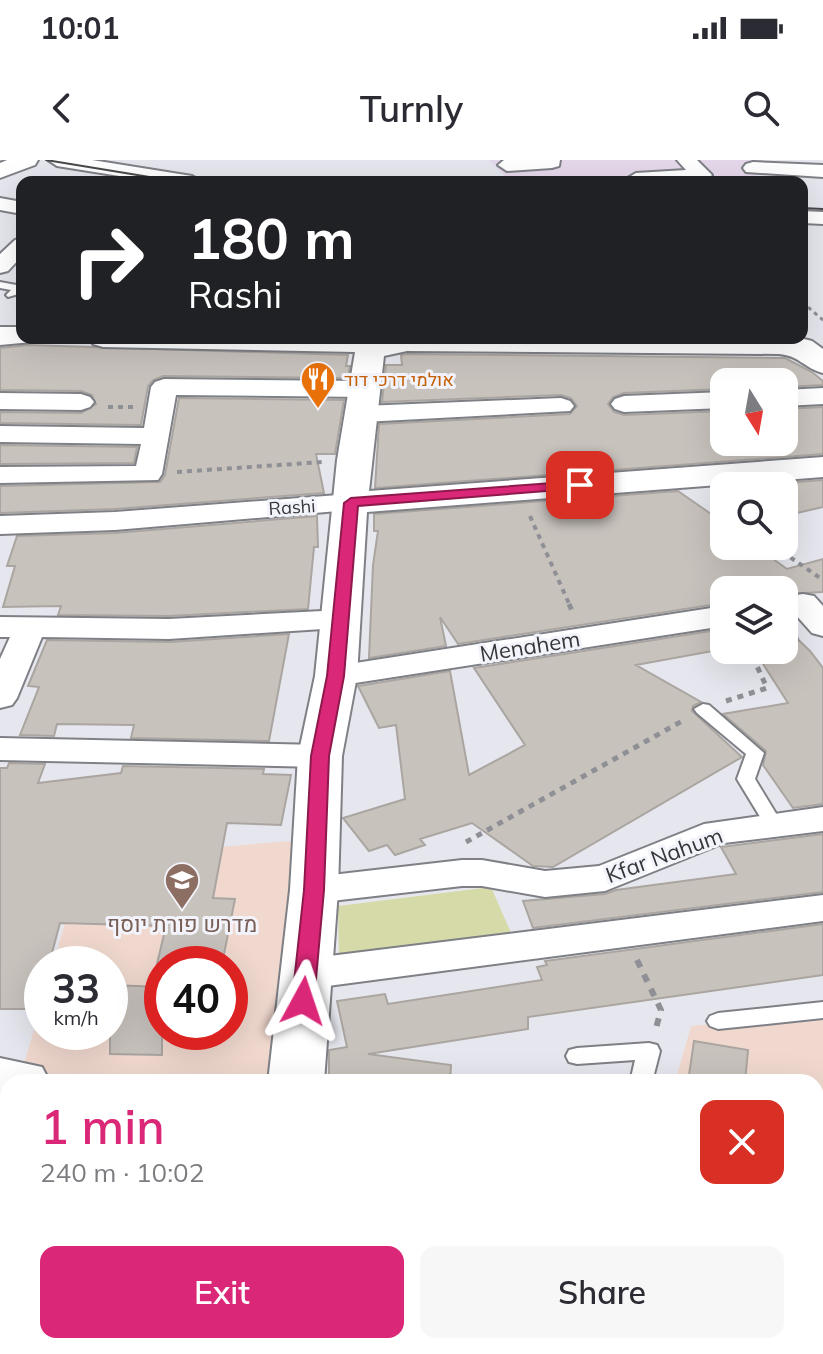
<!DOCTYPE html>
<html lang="en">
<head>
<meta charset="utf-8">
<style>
	body { margin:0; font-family:Mulish,Heebo,sans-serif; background:#f7f7f7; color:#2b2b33; height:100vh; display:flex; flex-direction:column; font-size:30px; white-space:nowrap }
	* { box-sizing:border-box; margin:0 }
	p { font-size:26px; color:#7c7c81 }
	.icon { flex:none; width:44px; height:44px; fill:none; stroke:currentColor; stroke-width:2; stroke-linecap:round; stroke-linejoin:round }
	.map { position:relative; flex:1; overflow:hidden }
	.drawer { position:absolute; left:0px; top:914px; width:824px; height:280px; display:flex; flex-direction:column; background:#fff; border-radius:24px 24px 0 0; box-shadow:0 8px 32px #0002 }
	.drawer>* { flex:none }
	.banner { position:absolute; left:16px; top:16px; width:792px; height:168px; border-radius:16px; box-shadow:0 8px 32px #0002; background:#202124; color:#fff; overflow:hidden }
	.needle { width:52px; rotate:169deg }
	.tools { position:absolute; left:710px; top:208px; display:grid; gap:16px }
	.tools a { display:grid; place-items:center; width:88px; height:88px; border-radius:16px; background:#fff; box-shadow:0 8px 32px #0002; font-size:40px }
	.speed { position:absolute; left:24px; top:786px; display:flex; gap:16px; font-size:40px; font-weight:700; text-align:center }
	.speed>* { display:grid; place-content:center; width:104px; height:104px; border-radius:50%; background:#fff; box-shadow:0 8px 32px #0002; line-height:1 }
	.speed small { font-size:20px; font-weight:400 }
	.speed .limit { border:12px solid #d22; background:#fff; color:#111 }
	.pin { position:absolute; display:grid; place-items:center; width:68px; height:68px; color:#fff; margin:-34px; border-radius:16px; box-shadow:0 4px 12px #0006 }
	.me { position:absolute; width:88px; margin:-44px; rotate:5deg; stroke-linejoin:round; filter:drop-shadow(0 0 6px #0008) }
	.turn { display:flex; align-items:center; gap:28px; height:168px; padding:0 40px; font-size:36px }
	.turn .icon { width:104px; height:104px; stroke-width:2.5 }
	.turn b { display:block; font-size:56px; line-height:68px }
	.round { display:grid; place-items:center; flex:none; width:84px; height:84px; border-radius:16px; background:#f7f7f7 }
	.head { display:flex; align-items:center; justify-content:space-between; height:136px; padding:0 40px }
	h1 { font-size:48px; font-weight:600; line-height:60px; color:#db2777 }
	.action { display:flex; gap:16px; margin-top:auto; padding:16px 40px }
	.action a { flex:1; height:92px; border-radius:16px; background:#db2777; color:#fff; font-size:32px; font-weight:600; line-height:92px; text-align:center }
	.action a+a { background:#f7f7f7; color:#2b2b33 }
	.status { display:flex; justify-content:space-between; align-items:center; height:56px; padding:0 40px; background:#fff; direction:ltr }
	.status svg { height:22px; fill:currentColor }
	header { display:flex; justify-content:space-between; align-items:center; height:104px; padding:0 40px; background:#fff; font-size:36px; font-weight:600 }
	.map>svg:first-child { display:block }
	.commercial { fill:#e6d8eb }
	.education { fill:#f0d8ce; fill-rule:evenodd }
	.green { fill:#d5daa8 }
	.building { fill:#c8c2bd; stroke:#aaa5a0; stroke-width:2 }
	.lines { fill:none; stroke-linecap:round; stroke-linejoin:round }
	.lane-casing { stroke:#7e8086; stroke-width:4 }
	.street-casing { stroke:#7e8086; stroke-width:4 }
	.secondary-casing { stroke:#7e8086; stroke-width:4 }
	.path-far3 { stroke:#8f9095; stroke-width:3; stroke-dasharray:4 4; stroke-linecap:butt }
	.path-far2 { stroke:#8f9095; stroke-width:4; stroke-dasharray:5 5; stroke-linecap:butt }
	.path-far1 { stroke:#8f9095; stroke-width:5; stroke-dasharray:6 6; stroke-linecap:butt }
	.path { stroke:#8f9095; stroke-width:6; stroke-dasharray:8 8; stroke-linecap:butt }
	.lane { fill:#fff; fill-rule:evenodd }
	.street { fill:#fff; fill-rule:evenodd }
	.secondary { fill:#fff; fill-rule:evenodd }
	.tram { stroke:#49494c; stroke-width:2 }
	.route { fill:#db2777; stroke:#8e194d; stroke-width:2 }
	.labels { text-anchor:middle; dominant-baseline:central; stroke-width:6; stroke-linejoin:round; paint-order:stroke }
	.far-food-label { font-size:18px; fill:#c56008; stroke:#f3f4fb; text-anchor:start }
	.far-street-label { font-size:18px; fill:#37373a; stroke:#f3f4fb }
	.street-label { font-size:22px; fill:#37373a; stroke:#f3f4fb }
	.education-label { font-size:22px; fill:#785e54; stroke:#f3f4fb }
</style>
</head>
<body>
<div class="status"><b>10:01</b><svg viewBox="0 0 49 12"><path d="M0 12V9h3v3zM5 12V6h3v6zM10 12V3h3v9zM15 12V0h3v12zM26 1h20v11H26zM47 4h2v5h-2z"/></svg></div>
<header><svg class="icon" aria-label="back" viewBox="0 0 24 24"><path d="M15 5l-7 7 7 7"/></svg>Turnly<svg class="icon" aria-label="search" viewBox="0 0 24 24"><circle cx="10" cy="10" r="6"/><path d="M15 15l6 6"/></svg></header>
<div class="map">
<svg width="823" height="1194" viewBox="0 0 823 1194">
	<rect width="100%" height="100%" fill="#e6e7ee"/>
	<path class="commercial" d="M489 0H763L754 5 758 22H511Z"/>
	<path class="education" d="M304 680 272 922H89L21 913 42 843V872H110V804H53L84 698ZM162 804H230V872H162Z
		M823 853V1030L816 1029V922H675L691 866Z"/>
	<path class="green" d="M491 727 512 775 339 800 338 746Z"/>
	<path class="building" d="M28 185 348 195 346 206H350L348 218 163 216 153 220 148 226 141 265 0 263V252L81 253 96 244 92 235 81 231 0 230V188Z
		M407 194 785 198 812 212 823 221V225L784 227V222H724V229L624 233 613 237 608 244 614 252 624 255 724 251V286L784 283V249L823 247V294L375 328 379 264 570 254 577 246 571 238 561 235 382 242 386 205H402L401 195Z
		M179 238 344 240 335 294H316L324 333 115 349 0 353V326L160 322 165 315Z
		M0 285 137 287 134 303 0 304Z
		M823 320V347L784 356V326H745Z
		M678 331 724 363V386H755L787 409 823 399V432L784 434V430H724V443L458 484 440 457 446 486 369 498 373 405 378 371H374V354Z
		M317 356 318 387H314L308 449 169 456 58 455 61 446 3 447 15 406H7L17 376 115 373Z
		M784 466 810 491 823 508V644L793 648 763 605 766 591 723 554 788 543 758 496 784 493Z
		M724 469V489L636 505 701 542 693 546 692 551 742 597 553 707 533 706 472 663 420 679 425 685 395 695 387 685 369 691 343 658 405 639 396 565 379 568 358 526 450 511 469 615 525 585 474 508Z
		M289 474 269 581 131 578 134 565 57 564 54 576 20 575 39 527 28 526 47 480 169 482Z
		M9 603 45 604 38 623 121 613 123 606 264 609 263 614 291 615 281 665 227 663 213 738 235 739 222 804H157L166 766 60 763 49 804H42V831L37 849H0V608H7Z
		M823 674V732L533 768 523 741 605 734 616 730 736 714 721 687Z
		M823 764V815L528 857V869L368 894 451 905 450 922H329V890L347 887 337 841 385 834 388 844 542 820 537 807 547 805 545 801Z
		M110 825 162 827V895L110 894Z
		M694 881 748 890 745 922H688Z"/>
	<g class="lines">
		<g class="lane-casing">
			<path id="lane" d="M0 122 22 126V133L8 137 6 135 11 130 0 128Z
				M703 544 709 545 764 593 755 619 783 665 781 669H767L765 665 737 619 746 594 697 553 694 549Z
				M823 842V858L718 869 710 866 707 861 710 856 718 853Z
				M649 883 657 885 660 891 652 922H630L635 900 577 904 569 902 566 896 569 890 577 888Z"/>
		</g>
		<g class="street-casing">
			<path id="street" d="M48 0H92L192 16 202 22H157L57 6Z
				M560 0 559 6 552 8 507 11 498 5 504 0Z
				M677 0H697L712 15C700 27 647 22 628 22L626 19 636 13 686 10Z
				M753 2 823 5V17L746 12 743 8 746 4Z
				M0 38 22 42V54L0 50Z
				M802 51 823 52V64L802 63Z
				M22 78V96L8 111 0 113V94L15 80Z
				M164 219 366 221 375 224 379 229 375 234 366 237 176 235 162 314 158 320 0 323V307L136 306 141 284 0 282V266L144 268 151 227 155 222Z
				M823 228V244L784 246V230Z
				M724 232V248L624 252 615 249 611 244 615 239 624 236Z
				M0 233 81 234 90 237 94 242 90 247 81 250 0 249Z
				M561 238 570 241 574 246 570 251 363 262 354 260 350 254 354 248 363 246Z
				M351 334 361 337 365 343 361 349 115 370 0 374V356L115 352Z
				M803 434 814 436 823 446V476L812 473 795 454 784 455V437Z
				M724 446V466L336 526 324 523 319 516 324 509 336 506Z
				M342 450 353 453 358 460 353 467 169 479 42 477 17 538 12 545 0 548V499L10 477H0V457L169 459Z
				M0 578 320 585 333 588 338 596 333 604 320 607 0 600Z
				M823 647V671L724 683 605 731 545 737 482 726H462L314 743 300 739 294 730 300 721 314 717 462 700H482L545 711 599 706 704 664Z
				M823 735V761L305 829 290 824 284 814 290 804 305 799Z"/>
		</g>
		<g class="secondary-casing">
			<path id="secondary" d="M7 0H38L35 5 0 18V3Z
				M0 167H22V178H35L32 182 0 185Z
				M88 178H372L377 180 800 178 812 181 823 189V213C804 208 800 196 779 194L407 191 384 196 369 331 823 297V317L367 352 357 516 342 596 338 730 324 922H268L290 730 298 596 315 516 337 300 355 192 103 187 93 184Z
				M0 898 42 907 50 922H8V940L0 938Z
				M816 1030 823 1031V1079L816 1078Z"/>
		</g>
		<path class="path-far3" d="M802 142 823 160"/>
		<path class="path-far2" d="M108 247H134
			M177 312 323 302
			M712 343 724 351
			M530 356 570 446
			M774 386 823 420"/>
		<path class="path-far1" d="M569 444 573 453
			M784 483 799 479
			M726 541 767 528 751 493 759 490
			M466 682 684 560"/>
		<path class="path" d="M637 800 661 850 656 868"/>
		<use href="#lane" class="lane"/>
		<use href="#street" class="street"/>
		<use href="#secondary" class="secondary"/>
		<path class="tram" d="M46 0 180 22
			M171 17 202 22
			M802 48 823 49"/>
	</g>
	<path class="route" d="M580 321 588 325 585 328 358 346 344 516 329 596 324 730 314 841 311 846H295L292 841 304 730 311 596 327 516 344 343 351 338Z"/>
	<defs>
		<g id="restaurant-pin" transform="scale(1.8)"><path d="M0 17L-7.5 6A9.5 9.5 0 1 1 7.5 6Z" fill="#e8710a" stroke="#f3f4fb"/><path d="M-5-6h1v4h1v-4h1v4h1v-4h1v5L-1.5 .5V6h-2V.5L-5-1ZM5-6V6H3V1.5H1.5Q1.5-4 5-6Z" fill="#fff"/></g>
		<g id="school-pin" transform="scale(1.8)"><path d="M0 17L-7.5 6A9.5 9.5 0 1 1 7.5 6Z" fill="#8d6e63" stroke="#f3f4fb"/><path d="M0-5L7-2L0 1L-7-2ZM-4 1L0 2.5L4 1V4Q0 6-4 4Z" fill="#fff"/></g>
	</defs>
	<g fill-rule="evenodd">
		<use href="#restaurant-pin" x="318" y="219"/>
		<use href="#school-pin" x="182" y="720"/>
	</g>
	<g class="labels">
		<g class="far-food-label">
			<text x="344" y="219">אולמי דרכי דוד</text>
		</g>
		<g class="far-street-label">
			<text transform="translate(292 347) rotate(-4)">Rashi</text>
		</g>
		<g class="street-label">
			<text transform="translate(530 486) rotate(-9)">Menahem</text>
			<text transform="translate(664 695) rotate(-20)">Kfar Nahum</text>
		</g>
		<g class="education-label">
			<text x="182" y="764">מדרש פורת יוסף</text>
		</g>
	</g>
</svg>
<div class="tools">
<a><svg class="needle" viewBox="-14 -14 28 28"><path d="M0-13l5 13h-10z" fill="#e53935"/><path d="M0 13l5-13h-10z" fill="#7c7c81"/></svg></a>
<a><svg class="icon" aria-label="search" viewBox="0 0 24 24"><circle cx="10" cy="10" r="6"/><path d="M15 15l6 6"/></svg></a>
<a><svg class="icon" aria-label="layers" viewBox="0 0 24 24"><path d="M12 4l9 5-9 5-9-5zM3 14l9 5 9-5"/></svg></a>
</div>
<div class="speed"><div>33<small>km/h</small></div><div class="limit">40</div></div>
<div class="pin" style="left:580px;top:325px;background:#d93025"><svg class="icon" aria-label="arrive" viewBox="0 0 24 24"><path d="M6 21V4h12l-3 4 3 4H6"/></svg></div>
<svg class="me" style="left:303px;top:841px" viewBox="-20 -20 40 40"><path d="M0-17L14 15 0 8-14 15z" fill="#db2777" stroke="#fff" stroke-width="4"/></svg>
<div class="banner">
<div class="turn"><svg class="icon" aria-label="right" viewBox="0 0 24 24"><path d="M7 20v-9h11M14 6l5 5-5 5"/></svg><div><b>180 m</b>Rashi</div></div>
</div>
<section class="drawer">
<div class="head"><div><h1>1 min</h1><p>240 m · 10:02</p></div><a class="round" style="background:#d93025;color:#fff"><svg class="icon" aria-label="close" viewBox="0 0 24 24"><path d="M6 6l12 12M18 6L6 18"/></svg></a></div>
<div class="action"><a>Exit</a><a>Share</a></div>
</section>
</div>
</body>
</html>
